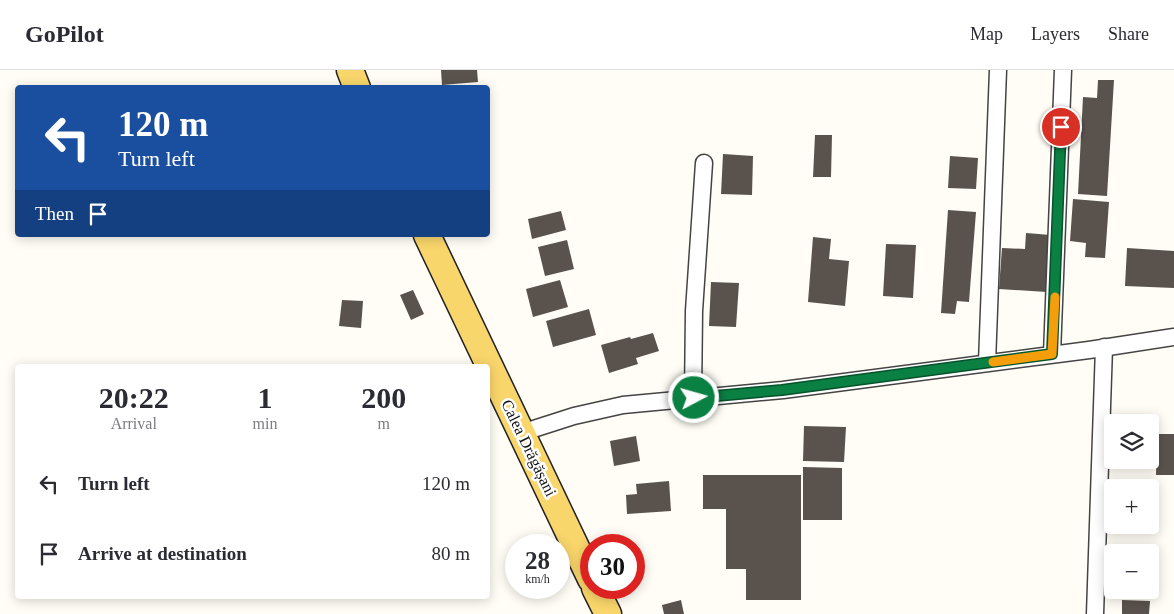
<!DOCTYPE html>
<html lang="en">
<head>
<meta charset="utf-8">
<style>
	body { margin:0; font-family:"Times New Roman",serif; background:#f7f7f7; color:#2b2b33; height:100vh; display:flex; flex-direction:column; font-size:19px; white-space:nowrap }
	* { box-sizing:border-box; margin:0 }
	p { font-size:16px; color:#7c7c81 }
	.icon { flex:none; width:28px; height:28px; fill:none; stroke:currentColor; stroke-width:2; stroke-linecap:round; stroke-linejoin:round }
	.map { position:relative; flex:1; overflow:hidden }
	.side { position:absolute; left:15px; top:294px; width:475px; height:235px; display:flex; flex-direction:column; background:#fff; border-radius:5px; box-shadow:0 2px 12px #0003 }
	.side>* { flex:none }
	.banner { position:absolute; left:15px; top:15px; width:475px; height:152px; border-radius:5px; box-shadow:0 2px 12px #0003; background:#1a4fa0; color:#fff; overflow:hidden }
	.fabs { position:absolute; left:1104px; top:344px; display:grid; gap:10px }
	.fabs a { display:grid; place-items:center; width:55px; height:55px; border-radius:5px; background:#fff; box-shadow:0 2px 12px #0003; font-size:25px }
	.speed { position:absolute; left:505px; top:464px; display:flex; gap:10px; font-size:25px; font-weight:700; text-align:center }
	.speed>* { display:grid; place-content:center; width:65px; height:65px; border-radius:50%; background:#fff; box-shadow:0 2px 12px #0003; line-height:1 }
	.speed small { font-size:12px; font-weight:400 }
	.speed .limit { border:8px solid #d22; background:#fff; color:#111 }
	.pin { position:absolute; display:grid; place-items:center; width:42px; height:42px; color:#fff; margin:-21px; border:2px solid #fff; border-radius:50%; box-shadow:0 1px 5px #0007 }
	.me { position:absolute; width:55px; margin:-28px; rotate:84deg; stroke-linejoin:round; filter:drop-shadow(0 0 4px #0008) }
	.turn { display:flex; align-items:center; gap:18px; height:105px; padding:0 20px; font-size:22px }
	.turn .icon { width:65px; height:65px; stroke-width:2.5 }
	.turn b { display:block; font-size:35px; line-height:42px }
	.then { display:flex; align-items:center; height:48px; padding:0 20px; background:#0003; gap:10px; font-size:19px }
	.eta { display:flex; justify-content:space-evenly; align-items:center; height:85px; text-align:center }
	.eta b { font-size:30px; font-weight:600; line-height:35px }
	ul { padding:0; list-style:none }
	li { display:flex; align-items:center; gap:15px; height:70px; padding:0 20px }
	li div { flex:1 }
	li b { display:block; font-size:19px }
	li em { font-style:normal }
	header { display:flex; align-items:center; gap:30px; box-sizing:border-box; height:70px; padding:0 25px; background:#fff; border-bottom:1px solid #e1e1e2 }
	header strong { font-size:24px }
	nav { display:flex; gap:28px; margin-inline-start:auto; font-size:18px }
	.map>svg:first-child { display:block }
	.building { fill:#5a524d }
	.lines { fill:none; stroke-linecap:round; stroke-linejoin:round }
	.street-casing { stroke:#444; stroke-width:19 }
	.primary-casing { stroke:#222; stroke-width:29 }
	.street { stroke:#fff; stroke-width:16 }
	.primary { stroke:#f9d66b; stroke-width:26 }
	.route-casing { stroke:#07532c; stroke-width:12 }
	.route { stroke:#0b8043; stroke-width:9 }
	.slow { stroke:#f59e0b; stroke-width:9 }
	.labels { text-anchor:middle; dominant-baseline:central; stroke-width:5; stroke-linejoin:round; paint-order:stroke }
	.street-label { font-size:16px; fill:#111; stroke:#fff }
</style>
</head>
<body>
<header>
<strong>GoPilot</strong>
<nav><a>Map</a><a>Layers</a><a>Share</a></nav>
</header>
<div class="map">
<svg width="1174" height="544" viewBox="0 0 1174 544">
	<rect width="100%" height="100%" fill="#fffdf5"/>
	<path class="building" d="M441 0H477L478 12 442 15Z
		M1098 10H1114L1107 126 1078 124 1083 27 1097 28Z
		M815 65H832L831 107H813Z
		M723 84 753 86 752 125 721 124Z
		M950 86 978 88 976 119 948 118Z
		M1073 129 1109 132 1105 188 1085 187 1086 173 1070 171Z
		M948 140 976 142 969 232 957 231 955 244 941 243Z
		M561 141 566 160 532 169 528 149Z
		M1026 163 1051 165 1047 222 999 219 1002 178 1025 179Z
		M813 167 831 169 829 189 849 191 845 236 808 232Z
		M567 170 574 199 545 206 538 177Z
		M886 174 916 175 913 228 883 226Z
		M1127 178 1174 181V218L1125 216Z
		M560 210 568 237 533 247 526 219Z
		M711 212 739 213 736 257 709 256Z
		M413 220 424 244 411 250 400 225Z
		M342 230 363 231 361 258 339 256Z
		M589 239 596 265 553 277 546 251Z
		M653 263 659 281 636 288 638 294 609 303 601 275 630 267 631 269Z
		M804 356 846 357 844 392 803 391Z
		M1157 364H1174V405H1156Z
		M636 366 640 391 614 396 610 371Z
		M803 397 842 398V450H803Z
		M703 405H801V530H746V499H726V439H703Z
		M669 411 671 441 627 444 626 425 637 424 636 414Z
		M681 530 684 544H664L662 535Z
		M1122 530 1150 531 1149 544H1122Z"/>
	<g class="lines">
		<g class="street-casing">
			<path id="street" d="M1052 284 1063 0
				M987 293 998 0
				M693 328 694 241 704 93
				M521 363 574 346 623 335 783 320 1089 280 1174 267
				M1095 544 1104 277"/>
		</g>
		<g class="primary-casing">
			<path id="primary" d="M350 0 357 18
				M427 165 591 509
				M595 518 608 544"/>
		</g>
		<use href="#street" class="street"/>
		<use href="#primary" class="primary"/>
	</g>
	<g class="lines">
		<g class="route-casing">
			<path id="route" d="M694 328 782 320 1052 284 1061 57"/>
		</g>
		<use href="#route" class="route"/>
		<path class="slow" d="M993 292 1052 284 1055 227"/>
	</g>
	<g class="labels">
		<g class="street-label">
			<text transform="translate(529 378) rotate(64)">Calea Drăgășani</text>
		</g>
	</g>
</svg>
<div class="fabs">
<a><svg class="icon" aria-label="layers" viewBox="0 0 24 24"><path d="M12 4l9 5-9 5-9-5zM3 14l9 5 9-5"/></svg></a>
<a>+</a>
<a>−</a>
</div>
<div class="speed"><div>28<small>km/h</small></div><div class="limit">30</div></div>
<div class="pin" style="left:1061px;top:57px;background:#d93025"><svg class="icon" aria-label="arrive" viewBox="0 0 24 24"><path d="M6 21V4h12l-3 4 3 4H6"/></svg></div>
<svg class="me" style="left:694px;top:328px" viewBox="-20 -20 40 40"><circle r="17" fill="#0b8043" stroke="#fff" stroke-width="3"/><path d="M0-11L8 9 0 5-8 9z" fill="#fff"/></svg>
<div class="banner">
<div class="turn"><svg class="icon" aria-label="left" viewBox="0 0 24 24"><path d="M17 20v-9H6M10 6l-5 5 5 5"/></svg><div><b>120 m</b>Turn left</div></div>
<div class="then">Then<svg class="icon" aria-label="arrive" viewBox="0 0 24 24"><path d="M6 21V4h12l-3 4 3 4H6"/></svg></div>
</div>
<section class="side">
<div class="eta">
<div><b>20:22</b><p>Arrival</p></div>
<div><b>1</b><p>min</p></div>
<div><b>200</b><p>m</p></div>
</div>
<ul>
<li><svg class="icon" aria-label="left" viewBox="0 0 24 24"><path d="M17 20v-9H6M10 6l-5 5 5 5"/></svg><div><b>Turn left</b></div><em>120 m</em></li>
<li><svg class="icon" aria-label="arrive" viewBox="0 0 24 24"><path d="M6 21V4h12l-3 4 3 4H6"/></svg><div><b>Arrive at destination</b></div><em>80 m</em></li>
</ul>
</section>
</div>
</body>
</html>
